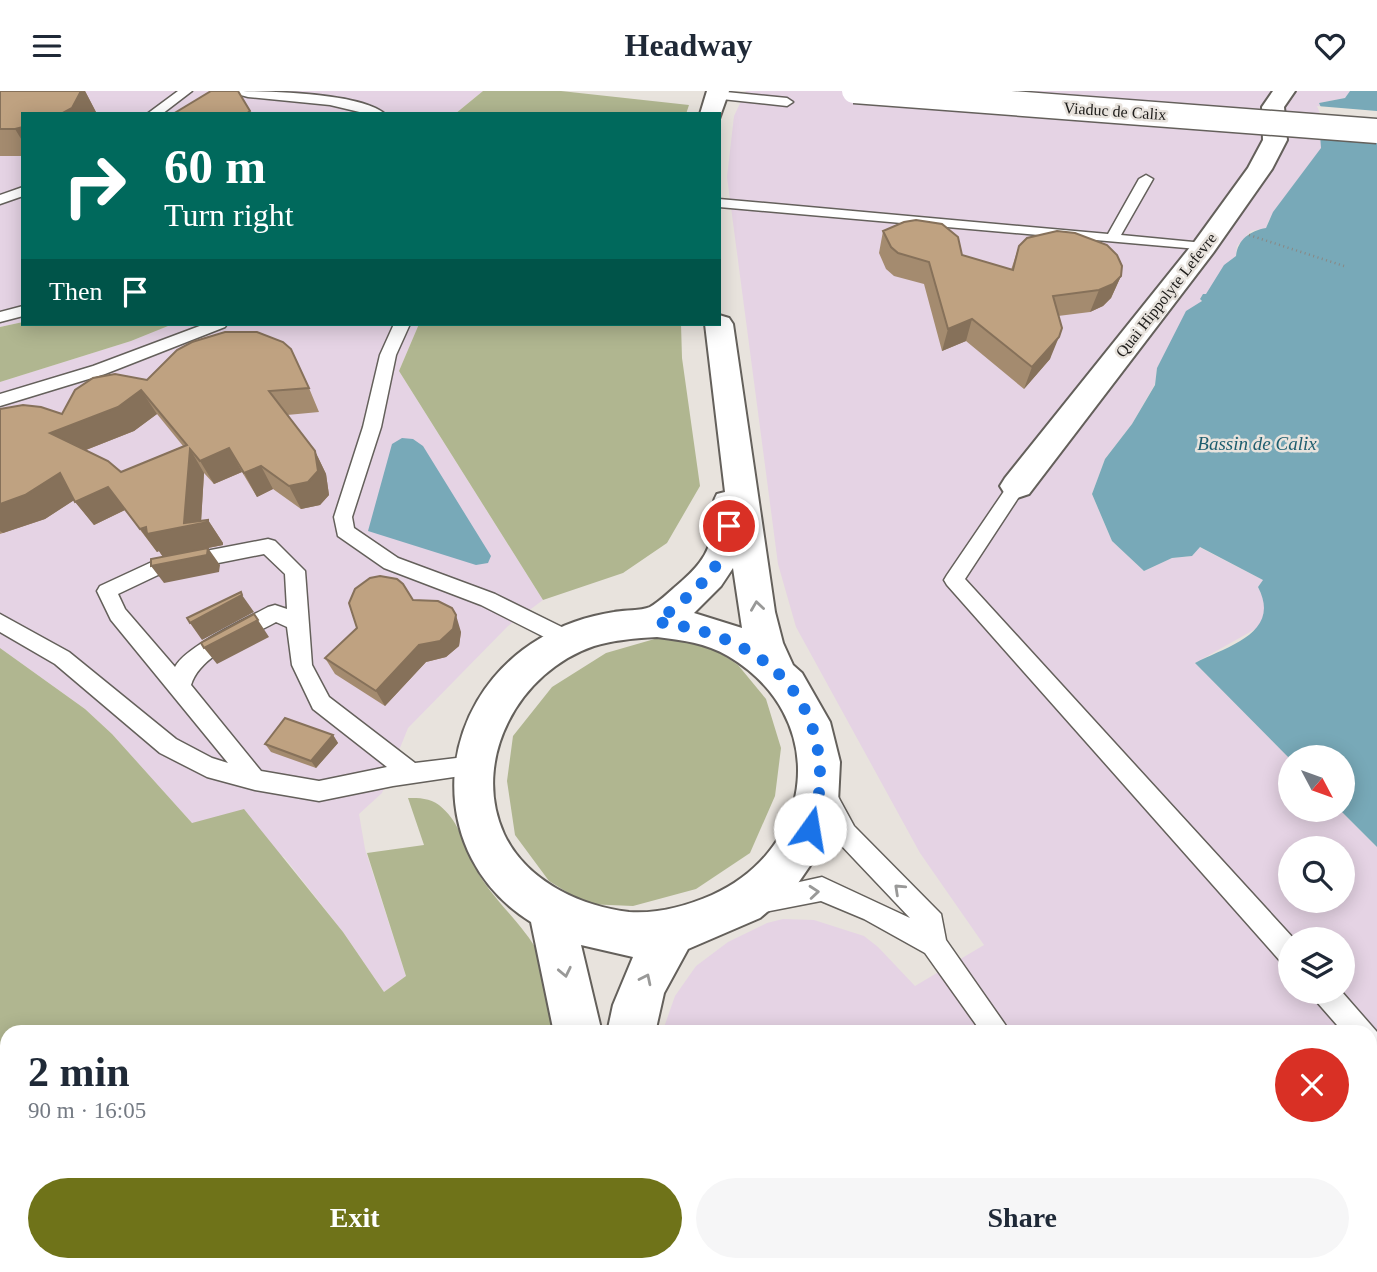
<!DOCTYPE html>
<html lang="en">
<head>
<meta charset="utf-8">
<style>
	body { margin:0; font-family:Georgia,serif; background:#f6f6f7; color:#1f2937; height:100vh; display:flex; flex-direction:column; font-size:26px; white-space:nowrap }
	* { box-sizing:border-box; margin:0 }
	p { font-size:23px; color:#747a83 }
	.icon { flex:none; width:38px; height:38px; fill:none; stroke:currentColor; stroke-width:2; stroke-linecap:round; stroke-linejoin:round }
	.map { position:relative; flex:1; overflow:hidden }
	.panel { position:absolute; left:0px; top:934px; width:1377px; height:247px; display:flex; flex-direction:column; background:#fff; border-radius:21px 21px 0 0; box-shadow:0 4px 18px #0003 }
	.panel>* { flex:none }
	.guide { position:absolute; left:21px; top:21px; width:700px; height:214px; border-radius:0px; box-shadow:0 4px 18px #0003; background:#00695c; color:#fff; overflow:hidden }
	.needle { width:46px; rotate:131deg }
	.controls { position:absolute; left:1278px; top:654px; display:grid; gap:14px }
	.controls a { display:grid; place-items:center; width:77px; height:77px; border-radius:50%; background:#fff; box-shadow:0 4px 18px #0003; font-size:35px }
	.pin { position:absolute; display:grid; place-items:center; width:60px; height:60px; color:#fff; margin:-30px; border:4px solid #fff; border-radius:50%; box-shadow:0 2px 7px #0007 }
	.me { position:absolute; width:77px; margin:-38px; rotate:13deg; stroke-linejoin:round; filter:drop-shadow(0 0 5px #0008) }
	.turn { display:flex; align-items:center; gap:24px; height:147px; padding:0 28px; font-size:32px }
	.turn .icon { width:91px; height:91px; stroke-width:2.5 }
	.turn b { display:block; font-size:49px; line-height:60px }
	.then { display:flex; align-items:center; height:66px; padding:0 28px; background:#0003; gap:14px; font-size:26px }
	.round { display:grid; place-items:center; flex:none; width:74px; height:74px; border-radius:37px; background:#f6f6f7 }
	.overview { display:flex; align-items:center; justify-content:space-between; height:119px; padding:0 28px }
	h1 { font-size:42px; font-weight:600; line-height:52px }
	.primary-button { display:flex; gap:14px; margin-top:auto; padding:14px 28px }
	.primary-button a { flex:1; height:80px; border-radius:42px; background:#6f7319; color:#fff; font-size:28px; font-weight:600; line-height:80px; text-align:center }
	.primary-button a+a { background:#f6f6f7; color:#1f2937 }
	header { display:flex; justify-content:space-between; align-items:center; height:91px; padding:0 28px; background:#fff; font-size:32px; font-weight:600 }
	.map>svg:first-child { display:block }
	.industrial { fill:#e5d3e4; fill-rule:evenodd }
	.green { fill:#b0b690 }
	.water { fill:#78a9b8 }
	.pier { fill:#e8e3dd }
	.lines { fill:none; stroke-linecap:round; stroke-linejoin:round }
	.lane-casing { stroke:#64605b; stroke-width:3 }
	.street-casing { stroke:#64605b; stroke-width:4 }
	.secondary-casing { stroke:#64605b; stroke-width:4 }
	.path { stroke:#8a8783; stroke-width:2.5; stroke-dasharray:1 3.5; stroke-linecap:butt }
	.lane { fill:#fff; fill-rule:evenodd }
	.street { fill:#fff; fill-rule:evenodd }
	.secondary { fill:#fff; fill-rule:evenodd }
	.highway-bridge-casing { stroke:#64605b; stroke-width:27; stroke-linecap:butt }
	.highway-bridge { stroke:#fff; stroke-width:24 }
	.wall { fill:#a48b6f; fill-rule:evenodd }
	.shaded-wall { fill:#86715a }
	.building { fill:#bfa281; stroke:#86715a; stroke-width:2; fill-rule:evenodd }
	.oneway { stroke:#999998 }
	.route { stroke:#1a73e8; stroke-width:12; stroke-dasharray:0 21.6 }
	.labels { text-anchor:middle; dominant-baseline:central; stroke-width:5; stroke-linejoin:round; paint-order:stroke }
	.far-street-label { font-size:16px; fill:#1d1c1a; stroke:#e8e3dd }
	.water-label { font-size:19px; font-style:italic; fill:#1e5e6f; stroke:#e8e3dd }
</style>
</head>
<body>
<header><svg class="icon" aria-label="menu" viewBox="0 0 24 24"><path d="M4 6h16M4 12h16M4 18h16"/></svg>Headway<svg class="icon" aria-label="heart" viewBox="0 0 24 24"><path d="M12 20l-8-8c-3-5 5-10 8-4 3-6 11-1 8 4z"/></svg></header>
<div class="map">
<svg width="1377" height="1181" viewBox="0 0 1377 1181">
	<rect width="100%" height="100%" fill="#e8e3dd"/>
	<path class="industrial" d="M0 0H483L455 23H23V231L0 236Z
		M746 0H1350L1345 7 1319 12 1333 44 1269 129 1266 137 1251 140 1237 155 1236 165 1225 175 1206 204 1203 203 1200 208 1202 209 1157 277 1155 293 1132 333 1105 368 1092 403 1112 450 1144 480 1172 467 1192 465 1199 456 1263 489 1258 496 1264 508 1266 522 1259 536 1195 572 1290 668V719H1340L1377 756V1181H747L743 1174H1370V942H662L675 905 696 875 728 851 767 832 783 828 814 829 864 845 878 856 915 895 984 854 920 762 796 536 778 473 727 86 734 25ZM1290 758H1342V810H1290ZM1290 849H1342V901H1290Z
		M173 233H419L399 280 543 509 508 535 408 637 382 702 359 723 365 758 406 885 384 901 343 841 284 766 192 732 112 643 85 618 0 557V291L131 250Z"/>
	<path class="green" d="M483 0H561L689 14 686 23H455Z
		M23 231V233H173L131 250 0 291V236Z
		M419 233H681L682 267 700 395 667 452 623 482 543 509 399 280Z
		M658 547 710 555 738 574 766 608 781 657 775 705 750 762 696 798 633 815 586 813 549 790 515 744 507 690 513 645 552 596 606 562Z
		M0 557 85 618 112 643 192 732 244 718 343 841 384 901 406 885 367 762 424 754 408 707C419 707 430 707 439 714 458 729 463 750 472 770 488 806 521 829 539 863L559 941 7 942V1174H656L660 1181H0Z"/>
	<path class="water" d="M1350 0H1377V756L1340 719 1342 667 1290 668 1195 572C1228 555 1282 542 1258 496L1263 489 1200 456 1192 465 1172 467 1144 480 1112 450 1092 403 1105 368 1132 333 1155 294 1157 277 1186 220 1202 210 1200 208 1203 203H1206L1224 174 1236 165C1238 148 1250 140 1266 137L1273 121 1321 57 1320 43H1333L1319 12 1345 7Z
		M402 347 413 348 423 355 491 465 488 472 476 474 368 440 392 353Z"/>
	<path class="pier" d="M1317 15 1377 20V49L1327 40Z"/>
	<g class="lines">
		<g class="lane-casing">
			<path id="lane" d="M178 0H192L162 23H147Z
				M226 0C260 0 360 1 385 23H368L330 14 248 6Z
				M716 0 787 7 793 11 787 15 712 7 710 4Z
				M1146 84 1153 88 1121 144 1204 152 1211 156 1209 159 719 116V108L1108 143 1139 88Z
				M23 96V105L0 113V104Z
				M23 215V225L0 231V221Z
				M205 233H227L225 236 105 283 0 315V303L93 275Z
				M394 233H410L396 264 381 336 352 426 354 437 398 467 495 503 576 543 579 549 576 555 569 557 562 555 481 514 384 477 338 445 334 426 363 336 380 264Z
				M1017 388 1023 390 1026 395 965 488 1295 849H1290V874L1281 871 947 494 944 489 947 484 1011 390Z
				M268 448 275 450 305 480 312 574 329 606 415 672 473 665 481 668 484 675 481 682 393 695 319 710 255 699 207 686 160 662 55 573 0 541V523L69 561 176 648 212 667 228 672 111 529 97 500 100 495 154 470ZM264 463 285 483 287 518 275 514 268 516C246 528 185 556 175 576L125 518 118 503 158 484ZM276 531 287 536 292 574 313 618 387 676 319 690 261 680 191 594C200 563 249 546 276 531Z
				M821 686 829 689 854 735 941 823 946 849 1011 942H982L925 862 864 828 821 810 759 822 750 818 747 810 750 802 822 786 910 827 838 751 810 696 813 689Z
				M1312 901H1342L1377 941V971L1370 968V942H1344L1316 910Z
				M1141 1174H1172L1175 1181H1144Z"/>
		</g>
		<g class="street-casing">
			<path id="street" d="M1273 0H1295L1284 16 1287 49 1272 78 1213 162 1029 403 1017 407 1005 403 1000 395 1005 387 1195 150 1248 77 1263 49 1262 16Z"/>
		</g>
		<g class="secondary-casing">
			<path id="secondary" d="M707 0H729L719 28V23H700Z
				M719 224 729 227 733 233 775 521 783 552 793 574 802 582 830 631 840 671 838 711 818 763 794 798 760 827 688 858 664 902 655 942H607L613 914 633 866 581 854 602 942H554L531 831C423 764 432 612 539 548 561 534 588 525 614 521 624 519 641 520 650 516 659 511 668 502 675 496 693 481 711 464 712 439 713 426 710 415 717 403L725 401 705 233H719ZM733 477 742 537 694 522 721 495ZM657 546C682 549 706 552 728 565 830 625 817 757 712 804 687 815 657 823 629 821 580 815 526 790 504 743 470 668 520 580 594 555 614 549 636 547 657 546Z
				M669 1174H725L727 1181H672Z"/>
		</g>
		<path class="path" d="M1249 144 1344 175"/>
		<use href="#lane" class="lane"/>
		<use href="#street" class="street"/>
		<use href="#secondary" class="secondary"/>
		<g class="highway-bridge-casing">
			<path id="highway-bridge" d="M854 0 1377 40"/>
		</g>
		<use href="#highway-bridge" class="highway-bridge"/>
	</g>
	<path class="wall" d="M0 0H85L97 23H23V65H0Z
		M883 140 1011 179 1019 155 1121 185 1111 207 1103 215 1090 221 1058 225 1050 268 1024 298 966 250 942 260 924 193 894 185 886 178 879 162Z
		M147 289 309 297 319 321 287 324 315 360 326 383 329 404 320 414 301 418 273 398 257 406 242 381 214 393 204 382 201 430 208 429 223 452V454L163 466 159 460 157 461 125 419 94 434 74 409 45 428 0 443V318L62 323ZM157 323 183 355 121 381 86 359 134 340Z
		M413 509 461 541 459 555 446 566 426 571 385 615 335 583 325 567 357 537Z
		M333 644 338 652 316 677 271 661 265 653Z"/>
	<path class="shaded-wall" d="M81 0H85L97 23H61Z
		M23 36V51L15 38Z
		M1121 185 1111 207 1103 215 1090 221 1099 199Z
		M972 228 966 250 942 260 948 238Z
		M1059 246 1050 268 1024 298 1032 276Z
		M141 299 157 323 134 340 68 366 50 342Z
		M229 357 242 381 214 393 200 370Z
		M190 358 204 382 201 432 208 429 223 452V454L163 466 159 460 157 461 140 438 184 432Z
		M315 360 326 383 329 404 320 414 301 418 289 395Z
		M261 375 273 398 257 406 244 382Z
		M60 382 79 406 45 428 3 442 0 440V413Z
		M108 396 125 419 94 434 75 411Z
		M208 457 220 474 219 481 164 492 151 475Z
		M242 504 254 521 202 549 190 532Z
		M254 523 269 546 217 573 204 557Z
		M456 524 461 541 459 555 446 566 426 571 385 615 376 600 419 554Z
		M333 644 338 652 316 677 311 670Z"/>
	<path class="building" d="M0 0H81L72 17 61 23H23V36L15 38H0Z
		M211 0H238L250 20 246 23H173Z
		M916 129 942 133 958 146 962 164 1013 179 1019 155 1027 147 1057 140 1075 142 1107 154 1117 164 1122 175 1121 185 1113 193 1099 199 1053 205 1062 237 1059 246 1032 276 972 228 948 238 929 171 898 162 891 156 883 140 904 131Z
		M225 241H257L283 251 291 258 309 297 269 300 315 360 318 380 308 391 289 395 261 375 244 382 229 357 200 370 190 358 184 432 208 429V431L147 443 146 436 140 438 108 396 75 411 60 382 25 404 0 413V318L23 314 41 316 62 323 75 299 93 287 115 283 147 289 177 259 192 251ZM141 299 187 354 121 381 108 370 50 342 118 316Z
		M208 457 207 464 151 475V468Z
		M380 485 397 488 403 493 413 509 438 510 452 517 456 524 453 538 440 550 419 554 376 600 325 567 357 537 349 512 355 498 370 487Z
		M241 501 242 504 190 532 187 527Z
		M254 523 258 529 204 557 201 552 204 550Z
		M285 627 333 644 311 670 265 653Z"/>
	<defs><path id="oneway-chevron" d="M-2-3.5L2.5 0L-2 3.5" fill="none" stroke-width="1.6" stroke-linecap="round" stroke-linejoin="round" transform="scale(1.75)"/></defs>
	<g class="oneway">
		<use href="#oneway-chevron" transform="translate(757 515) rotate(-98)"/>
		<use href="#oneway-chevron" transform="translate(899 798) rotate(-137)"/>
		<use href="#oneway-chevron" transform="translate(814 801) rotate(-5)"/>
		<use href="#oneway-chevron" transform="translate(565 881) rotate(78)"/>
		<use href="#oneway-chevron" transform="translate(646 888) rotate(-64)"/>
	</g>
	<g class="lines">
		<path class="route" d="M729 435C727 479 688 505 657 531 747 542 822 591 820 691 820 706 813 723 810 738"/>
	</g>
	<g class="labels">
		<g class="far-street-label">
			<text transform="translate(1115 20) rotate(4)">Viaduc de Calix</text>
			<text transform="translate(1166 204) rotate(-52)">Quai Hippolyte Lefevre</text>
		</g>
		<g class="water-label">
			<text x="1257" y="352">Bassin de Calix</text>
		</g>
	</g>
</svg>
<div class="controls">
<a><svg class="needle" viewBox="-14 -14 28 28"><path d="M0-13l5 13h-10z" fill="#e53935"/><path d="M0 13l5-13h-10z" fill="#747a83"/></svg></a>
<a><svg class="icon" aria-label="search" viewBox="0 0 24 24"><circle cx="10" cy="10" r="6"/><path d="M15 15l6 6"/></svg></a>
<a><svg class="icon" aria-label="layers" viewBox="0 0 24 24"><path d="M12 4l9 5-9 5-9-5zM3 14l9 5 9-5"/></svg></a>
</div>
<div class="pin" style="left:729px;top:435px;background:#d93025"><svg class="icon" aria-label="arrive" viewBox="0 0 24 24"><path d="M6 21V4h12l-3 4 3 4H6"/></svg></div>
<svg class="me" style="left:810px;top:738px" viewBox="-20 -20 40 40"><circle r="19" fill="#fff"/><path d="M0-13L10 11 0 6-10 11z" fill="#1a73e8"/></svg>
<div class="guide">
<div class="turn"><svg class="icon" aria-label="right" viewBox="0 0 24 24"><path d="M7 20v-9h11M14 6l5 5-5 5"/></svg><div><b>60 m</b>Turn right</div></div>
<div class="then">Then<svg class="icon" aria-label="arrive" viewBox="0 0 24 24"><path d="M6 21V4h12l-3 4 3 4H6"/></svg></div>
</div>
<section class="panel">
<div class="overview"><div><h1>2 min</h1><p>90 m · 16:05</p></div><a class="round" style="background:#d93025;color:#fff"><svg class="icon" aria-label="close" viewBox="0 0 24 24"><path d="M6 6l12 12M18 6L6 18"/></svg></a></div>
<div class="primary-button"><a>Exit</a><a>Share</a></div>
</section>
</div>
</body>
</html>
